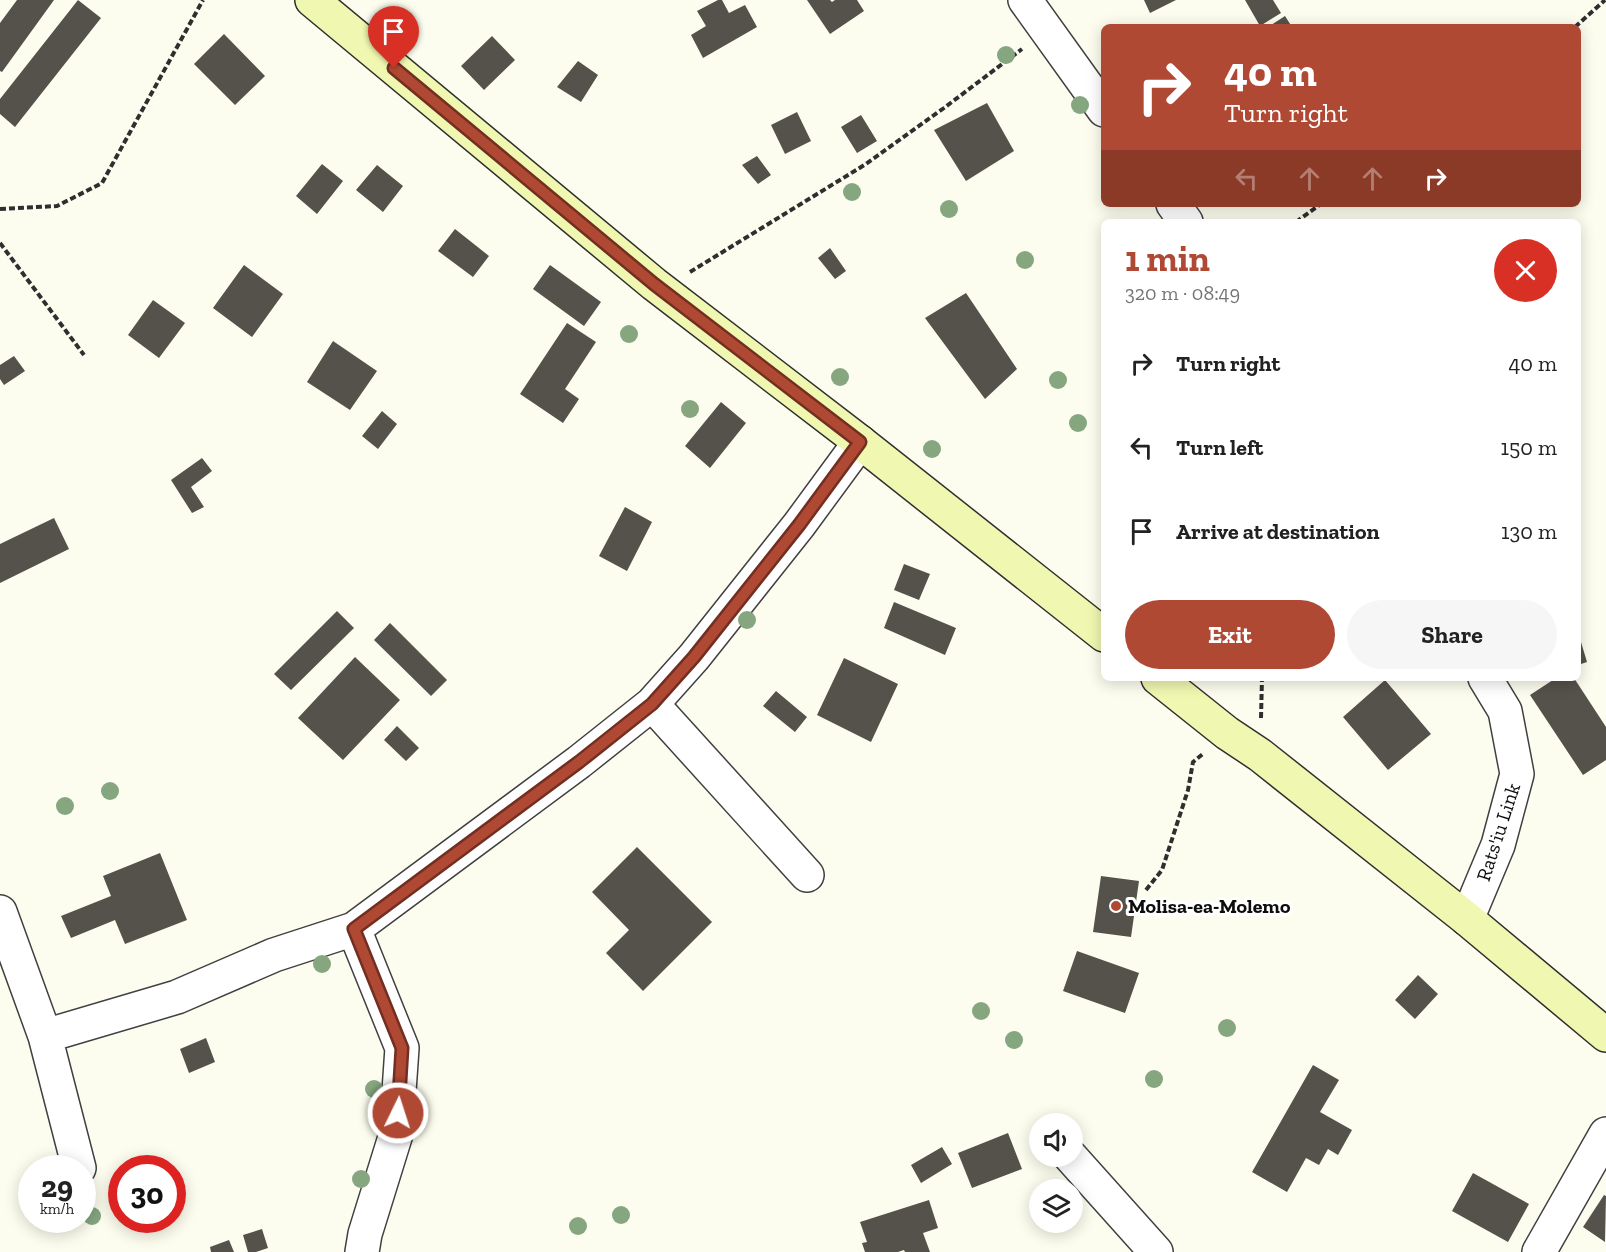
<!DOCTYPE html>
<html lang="en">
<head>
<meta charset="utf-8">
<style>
	body { margin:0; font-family:"Zilla Slab",serif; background:#f6f6f6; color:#222; height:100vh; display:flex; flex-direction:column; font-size:22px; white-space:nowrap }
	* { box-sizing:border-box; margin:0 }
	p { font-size:20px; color:#767676 }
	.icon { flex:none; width:33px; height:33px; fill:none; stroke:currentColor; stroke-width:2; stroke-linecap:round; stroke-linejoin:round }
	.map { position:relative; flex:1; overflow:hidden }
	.drawer { position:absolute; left:1101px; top:219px; width:480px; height:462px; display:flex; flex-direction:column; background:#fff; border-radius:9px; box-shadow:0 3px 15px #0003 }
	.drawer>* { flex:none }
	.hud { position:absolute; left:1101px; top:24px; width:480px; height:183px; border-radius:9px; box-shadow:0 3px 15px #0003; background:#b04933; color:#fff; overflow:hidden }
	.tools { position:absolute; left:1029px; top:1113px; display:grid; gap:12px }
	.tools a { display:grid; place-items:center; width:54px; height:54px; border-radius:50%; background:#fff; box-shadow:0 3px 15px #0003; font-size:30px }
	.speed { position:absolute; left:18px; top:1155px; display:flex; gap:12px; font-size:30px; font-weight:700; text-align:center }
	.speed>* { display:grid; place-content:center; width:78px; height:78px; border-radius:50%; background:#fff; box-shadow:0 3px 15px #0003; line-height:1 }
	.speed small { font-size:15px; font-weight:400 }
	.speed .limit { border:9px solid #d22; background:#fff; color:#111 }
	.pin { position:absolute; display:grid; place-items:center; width:51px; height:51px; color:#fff; margin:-62px -26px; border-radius:50% 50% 50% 0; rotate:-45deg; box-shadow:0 0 6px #0007 }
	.pin .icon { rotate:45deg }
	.me { position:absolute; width:66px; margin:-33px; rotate:4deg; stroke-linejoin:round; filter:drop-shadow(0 0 4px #0008) }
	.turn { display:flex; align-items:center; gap:21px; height:126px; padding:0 24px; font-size:27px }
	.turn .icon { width:78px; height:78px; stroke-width:2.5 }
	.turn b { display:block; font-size:42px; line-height:51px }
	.lanes { display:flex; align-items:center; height:57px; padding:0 24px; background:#0003; justify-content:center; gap:30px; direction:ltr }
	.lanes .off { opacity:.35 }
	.round { display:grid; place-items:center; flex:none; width:63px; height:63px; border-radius:32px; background:#f6f6f6 }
	.head { display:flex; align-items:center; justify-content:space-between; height:102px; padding:0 24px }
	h1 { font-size:36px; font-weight:800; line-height:45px; color:#b04933 }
	.button { display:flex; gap:12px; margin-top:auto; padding:12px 24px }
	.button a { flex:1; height:69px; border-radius:36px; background:#b04933; color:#fff; font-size:24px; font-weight:800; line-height:69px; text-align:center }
	.button a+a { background:#f6f6f6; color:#222 }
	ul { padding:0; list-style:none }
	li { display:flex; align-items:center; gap:18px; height:84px; padding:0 24px }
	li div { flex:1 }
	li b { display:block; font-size:22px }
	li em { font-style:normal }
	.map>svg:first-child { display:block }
	.building { fill:#55514b }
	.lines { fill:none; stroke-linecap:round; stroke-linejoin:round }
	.street-casing { stroke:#404040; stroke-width:36 }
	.secondary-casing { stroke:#2f2f2f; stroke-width:36 }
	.path { stroke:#2f2f2f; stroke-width:4; stroke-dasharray:6 3; stroke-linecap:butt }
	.street { stroke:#fff; stroke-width:33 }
	.secondary { stroke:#eff7b0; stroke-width:33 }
	.tree { fill:#86a680 }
	.route-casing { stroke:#722f21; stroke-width:15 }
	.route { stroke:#b04933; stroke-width:10 }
	.poi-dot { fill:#b04933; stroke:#fff; stroke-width:2 }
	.labels { text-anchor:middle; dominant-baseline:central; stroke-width:6; stroke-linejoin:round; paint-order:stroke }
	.street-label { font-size:20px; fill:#0d0d0d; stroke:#fff }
	.poi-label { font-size:20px; font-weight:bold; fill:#0d0d0d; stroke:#fff; text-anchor:start }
</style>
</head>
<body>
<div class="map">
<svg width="1606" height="1252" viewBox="0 0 1606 1252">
	<rect width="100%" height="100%" fill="#fdfdef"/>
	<path class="building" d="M17 0H54L2 72 0 71V23Z
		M78 0 101 18 15 127 0 114V99Z
		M718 0H722L729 13 745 5 757 27 703 58 691 35 706 26 697 11Z
		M807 0H830L832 2 835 0H857L864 11 830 34Z
		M1144 0H1176L1150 13Z
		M1245 0H1273L1281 13 1260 26Z
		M1285 16 1292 27H1268Z
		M224 34 265 76 235 105 194 64Z
		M492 36 515 60 484 90 461 66Z
		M578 61 598 75 581 102 557 87Z
		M987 103 1014 151 966 181 934 130Z
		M797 112 811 141 785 154 771 125Z
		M861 115 877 141 857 153 841 127Z
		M757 156 771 175 758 184 742 165Z
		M322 164 343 181 317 214 296 196Z
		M377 165 403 186 383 212 356 190Z
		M455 229 489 256 473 277 438 251Z
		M830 248 846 271 835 279 818 258Z
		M244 265 283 294 252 337 213 308Z
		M550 265 601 302 584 326 533 289Z
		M966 293 1017 369 985 399 925 318Z
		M153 300 185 323 159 358 128 335Z
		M567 323 596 342 565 389 579 399 563 423 520 394Z
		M333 341 377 371 350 410 307 382Z
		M14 356 25 371 4 385 0 379V365Z
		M721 402 746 423 710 468 685 446Z
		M382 411 397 424 378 449 362 436Z
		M202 458 212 471 191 487 204 507 192 513 171 480Z
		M625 507 652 522 627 571 599 556Z
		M54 518 69 549 0 583V544Z
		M904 564 930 574 919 600 894 590Z
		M894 602 956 628 945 655 884 628Z
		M337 611 354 628 291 690 274 674Z
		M390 623 447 680 431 696 374 640Z
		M1578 632 1587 662 1578 665Z
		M355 657 400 700 343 760 298 718Z
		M844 658 898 684 871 742 817 715Z
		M1556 678H1574L1606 727V760L1583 775 1530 695Z
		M1385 680 1431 734 1388 770 1343 717Z
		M776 691 807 717 795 732 763 706Z
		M397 726 419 748 406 761 384 740Z
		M637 847 712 922 643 991 606 953 629 930 592 892Z
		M160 853 187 920 125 944 115 920 71 938 61 916 111 896 103 876Z
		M1101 876 1139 881 1131 937 1093 932Z
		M1077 951 1139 973 1125 1013 1063 991Z
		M1418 975 1438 994 1415 1019 1395 1000Z
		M206 1038 215 1062 189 1073 180 1049Z
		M1313 1065 1339 1080 1320 1112 1352 1130 1338 1155 1328 1149 1319 1165 1306 1158 1287 1192 1252 1172Z
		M1008 1133 1022 1169 972 1188 958 1153Z
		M942 1147 952 1164 921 1183 911 1165Z
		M1473 1173 1529 1204 1508 1242 1452 1211Z
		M1604 1195 1606 1196 1605 1242 1583 1227Z
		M929 1200 938 1228 923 1233 930 1252H905L904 1250 898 1252H865L862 1243 867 1242 860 1222Z
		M262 1229 268 1248 256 1252H248L243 1235Z
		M229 1240 234 1252H211L210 1247Z"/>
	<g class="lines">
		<g class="street-casing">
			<path id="street" d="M1025 0 1104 110
				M1173 204 1186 222
				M652 704 807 875
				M0 912 45 1036 79 1168
				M1467 919 1498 845 1517 774 1505 711 1485 678
				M354 929 402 1048 396 1134 365 1234 362 1252
				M45 1036 177 997 274 955 354 929 579 762 652 704 694 657 799 525 860 442
				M1070 1156 1156 1252
				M1539 1252 1606 1134"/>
		</g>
		<g class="secondary-casing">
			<path id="secondary" d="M312 0 654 284 860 442 1104 635
				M1158 678 1227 733 1260 755 1467 919 1606 1035"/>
		</g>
		<path class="path" d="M1575 27 1605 0
			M0 209 57 206 102 183 203 0
			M1296 222 1321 204
			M0 243 84 355
			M690 272 866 164 944 108 1022 49
			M1261 718 1262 678
			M1146 890 1162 870 1188 790 1193 762 1204 753"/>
		<use href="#street" class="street"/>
		<use href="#secondary" class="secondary"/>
	</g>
	<g class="tree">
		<circle cx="1006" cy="55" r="9"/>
		<circle cx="1080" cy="105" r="9"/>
		<circle cx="852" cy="192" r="9"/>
		<circle cx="949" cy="209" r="9"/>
		<circle cx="1025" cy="260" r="9"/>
		<circle cx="629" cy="334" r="9"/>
		<circle cx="840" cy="377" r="9"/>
		<circle cx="1058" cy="380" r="9"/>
		<circle cx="690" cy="409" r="9"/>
		<circle cx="1078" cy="423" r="9"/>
		<circle cx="932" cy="449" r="9"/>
		<circle cx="747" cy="620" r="9"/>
		<circle cx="110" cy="791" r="9"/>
		<circle cx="65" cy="806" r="9"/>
		<circle cx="322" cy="964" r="9"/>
		<circle cx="981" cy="1011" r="9"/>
		<circle cx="1227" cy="1028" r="9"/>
		<circle cx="1014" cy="1040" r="9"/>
		<circle cx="1154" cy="1079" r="9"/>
		<circle cx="374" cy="1089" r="9"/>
		<circle cx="361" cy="1179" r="9"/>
		<circle cx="621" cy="1215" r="9"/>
		<circle cx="92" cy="1216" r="9"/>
		<circle cx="578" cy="1226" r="9"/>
	</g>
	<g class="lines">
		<g class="route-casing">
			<path id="route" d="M394 68 654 284 860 442 799 525 694 657 652 704 579 762 354 929 402 1048 398 1113"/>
		</g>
		<use href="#route" class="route"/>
	</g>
	<circle class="poi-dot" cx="1116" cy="906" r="6"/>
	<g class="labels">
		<g class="street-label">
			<text transform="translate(1498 832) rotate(-72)">Rats'iu Link</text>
		</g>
		<g class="poi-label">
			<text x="1128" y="906">Molisa-ea-Molemo</text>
		</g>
	</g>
</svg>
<div class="tools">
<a><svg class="icon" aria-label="sound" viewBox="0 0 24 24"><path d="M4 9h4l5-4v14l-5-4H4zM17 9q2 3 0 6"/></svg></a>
<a><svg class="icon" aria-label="layers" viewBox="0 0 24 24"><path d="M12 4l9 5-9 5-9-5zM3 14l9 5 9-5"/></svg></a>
</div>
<div class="speed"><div>29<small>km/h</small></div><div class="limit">30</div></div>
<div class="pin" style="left:394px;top:68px;background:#d93025"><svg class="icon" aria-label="arrive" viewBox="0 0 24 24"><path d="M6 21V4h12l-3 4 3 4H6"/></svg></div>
<svg class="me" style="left:398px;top:1113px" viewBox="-20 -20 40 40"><circle r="17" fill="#b04933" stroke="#fff" stroke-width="3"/><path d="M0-11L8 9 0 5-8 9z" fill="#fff"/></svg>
<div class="hud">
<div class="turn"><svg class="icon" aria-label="right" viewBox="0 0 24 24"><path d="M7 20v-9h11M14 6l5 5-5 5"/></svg><div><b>40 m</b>Turn right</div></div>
<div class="lanes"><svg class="icon off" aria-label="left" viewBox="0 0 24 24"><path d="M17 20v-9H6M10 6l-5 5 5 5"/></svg><svg class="icon off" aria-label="ahead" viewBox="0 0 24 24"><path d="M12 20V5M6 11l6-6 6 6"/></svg><svg class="icon off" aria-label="ahead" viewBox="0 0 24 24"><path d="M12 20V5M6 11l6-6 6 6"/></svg><svg class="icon" aria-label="right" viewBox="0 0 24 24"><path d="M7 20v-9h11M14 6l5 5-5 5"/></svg></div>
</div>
<section class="drawer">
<div class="head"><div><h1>1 min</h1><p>320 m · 08:49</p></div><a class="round" style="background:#d93025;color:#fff"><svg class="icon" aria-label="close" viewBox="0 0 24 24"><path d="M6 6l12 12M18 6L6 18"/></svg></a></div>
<ul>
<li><svg class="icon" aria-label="right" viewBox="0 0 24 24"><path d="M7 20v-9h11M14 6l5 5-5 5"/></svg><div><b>Turn right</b></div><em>40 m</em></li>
<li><svg class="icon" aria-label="left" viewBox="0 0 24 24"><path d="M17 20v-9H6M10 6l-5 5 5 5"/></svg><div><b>Turn left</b></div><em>150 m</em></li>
<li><svg class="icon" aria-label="arrive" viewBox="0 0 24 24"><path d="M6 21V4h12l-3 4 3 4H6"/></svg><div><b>Arrive at destination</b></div><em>130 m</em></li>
</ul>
<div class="button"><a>Exit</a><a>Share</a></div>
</section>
</div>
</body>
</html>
